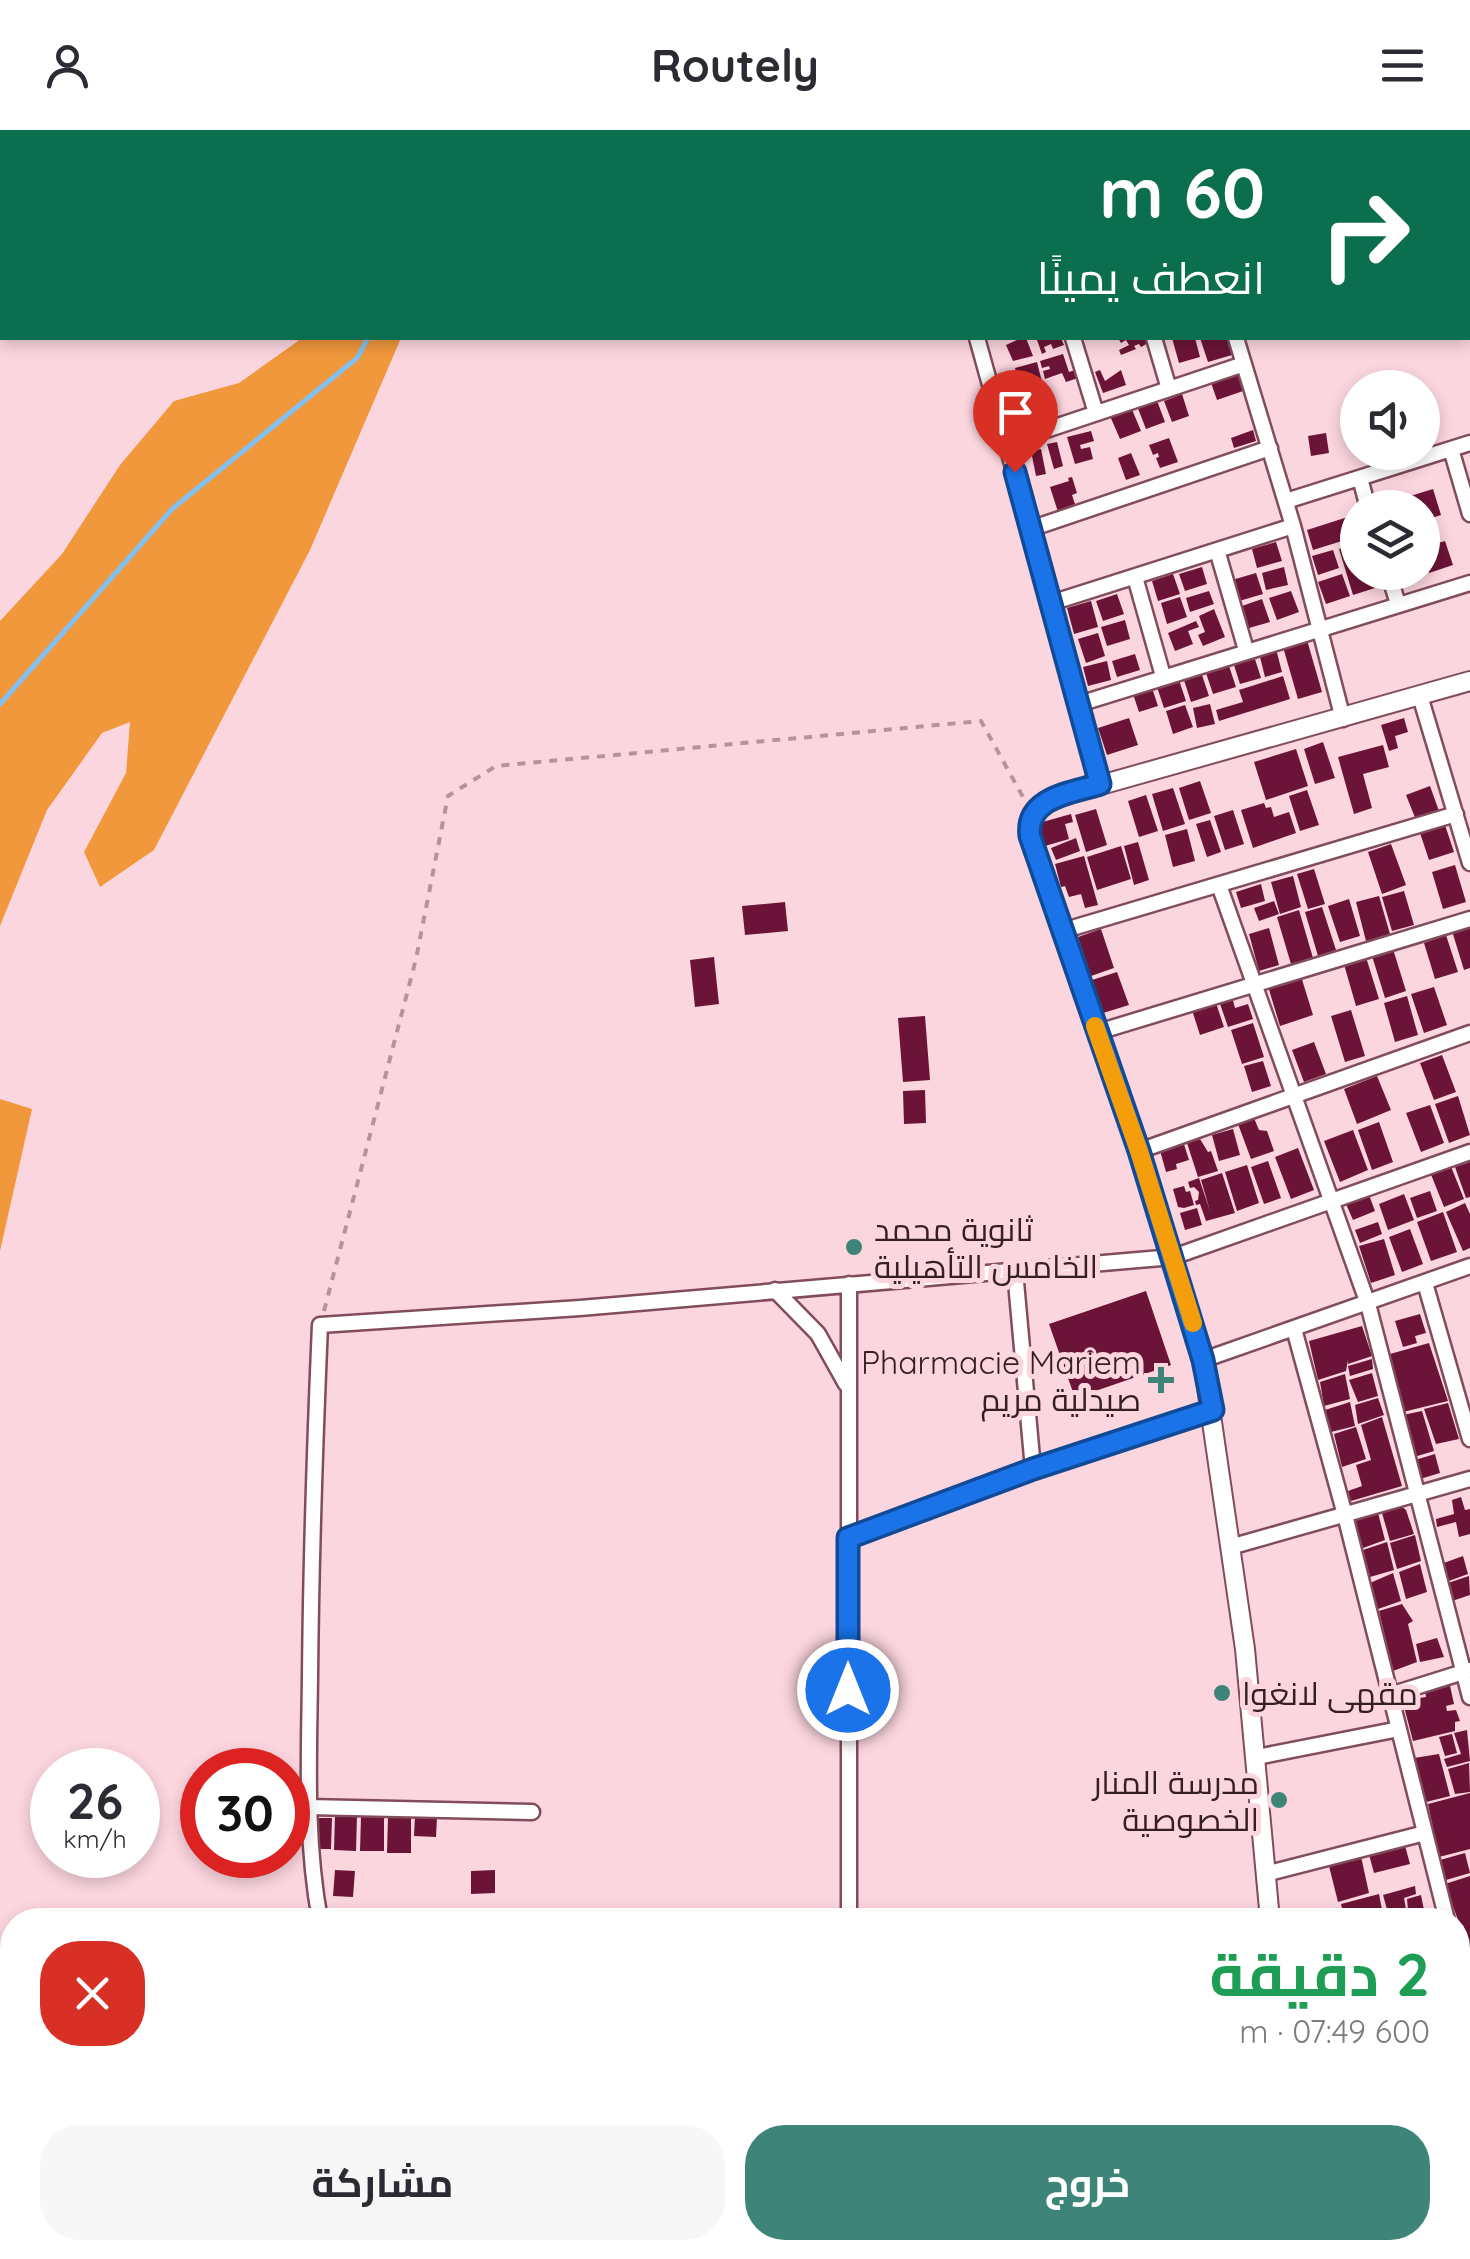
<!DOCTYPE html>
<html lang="ar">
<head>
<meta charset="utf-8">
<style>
	body { margin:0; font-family:Quicksand,Cairo,sans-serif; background:#f7f7f7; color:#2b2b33; direction:rtl; height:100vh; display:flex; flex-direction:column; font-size:38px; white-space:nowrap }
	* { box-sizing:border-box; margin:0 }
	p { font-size:32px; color:#7c7c81 }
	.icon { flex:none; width:55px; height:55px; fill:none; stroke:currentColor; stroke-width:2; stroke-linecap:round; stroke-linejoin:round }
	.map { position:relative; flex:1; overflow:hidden; direction:ltr }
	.sheet { position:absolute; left:0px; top:1778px; width:1470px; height:352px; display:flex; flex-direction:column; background:#fff; border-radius:40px 40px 0 0; box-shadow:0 5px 15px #0003; direction:rtl }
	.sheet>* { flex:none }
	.banner { position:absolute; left:0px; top:0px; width:1470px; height:210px; box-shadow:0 5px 15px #0003; direction:rtl; background:#0b6e4f; color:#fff; overflow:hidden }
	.controls { position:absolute; left:1340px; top:240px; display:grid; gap:20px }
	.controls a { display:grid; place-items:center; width:100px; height:100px; border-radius:50%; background:#fff; box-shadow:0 5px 15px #0003; font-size:50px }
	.speed { position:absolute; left:30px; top:1618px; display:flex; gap:20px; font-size:50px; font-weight:700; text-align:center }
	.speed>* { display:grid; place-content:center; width:130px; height:130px; border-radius:50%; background:#fff; box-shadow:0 5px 15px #0003; line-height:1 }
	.speed small { font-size:25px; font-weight:400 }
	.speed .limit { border:15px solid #d22; background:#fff; color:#111 }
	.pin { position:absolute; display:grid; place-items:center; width:85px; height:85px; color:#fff; margin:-102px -42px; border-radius:50% 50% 50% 0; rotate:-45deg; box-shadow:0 0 10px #0007 }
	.pin .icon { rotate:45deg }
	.me { position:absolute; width:110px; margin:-55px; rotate:0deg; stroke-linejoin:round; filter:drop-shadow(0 0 8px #0008) }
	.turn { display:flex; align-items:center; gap:35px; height:210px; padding:0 40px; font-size:45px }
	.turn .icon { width:130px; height:130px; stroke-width:2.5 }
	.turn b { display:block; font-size:70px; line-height:85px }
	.round { display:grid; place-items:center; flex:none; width:105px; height:105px; border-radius:40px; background:#f7f7f7 }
	.overview { display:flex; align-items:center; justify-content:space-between; height:170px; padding:0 40px }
	h1 { font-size:60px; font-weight:700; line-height:75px; color:#1e9e55 }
	.action { display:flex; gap:20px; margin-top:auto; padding:20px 40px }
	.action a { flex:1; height:115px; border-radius:40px; background:#3f8479; color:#fff; font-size:40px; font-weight:700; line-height:115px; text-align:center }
	.action a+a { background:#f7f7f7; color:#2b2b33 }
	header { display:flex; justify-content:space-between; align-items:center; height:130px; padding:0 40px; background:#fff; font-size:45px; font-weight:700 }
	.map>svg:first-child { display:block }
	.green { fill:#f1983c }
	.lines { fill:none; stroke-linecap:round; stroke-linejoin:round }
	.stream { stroke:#83c0ef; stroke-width:5 }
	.building { fill:#6c1437 }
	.minor-casing { stroke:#814c5b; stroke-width:19 }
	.tertiary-casing { stroke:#814c5b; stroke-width:22 }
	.primary-casing { stroke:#fff; stroke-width:28 }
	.path { stroke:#b4949c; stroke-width:4; stroke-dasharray:8 8; stroke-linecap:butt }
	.minor { stroke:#fff; stroke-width:14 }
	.tertiary { stroke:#fff; stroke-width:18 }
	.primary { stroke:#bccb95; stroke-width:22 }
	.route-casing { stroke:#114b97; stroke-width:25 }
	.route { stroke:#1a73e8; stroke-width:18 }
	.slow { stroke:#f59e0b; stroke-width:18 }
	.poi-dot { fill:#3f8479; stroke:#fcd6df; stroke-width:4 }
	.labels { text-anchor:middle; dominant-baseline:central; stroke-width:10; stroke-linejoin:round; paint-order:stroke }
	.poi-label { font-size:32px; fill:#351f25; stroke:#fcd6df; text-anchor:start }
</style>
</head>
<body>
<header><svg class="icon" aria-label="menu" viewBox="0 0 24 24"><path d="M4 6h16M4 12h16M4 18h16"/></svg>Routely<svg class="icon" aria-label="person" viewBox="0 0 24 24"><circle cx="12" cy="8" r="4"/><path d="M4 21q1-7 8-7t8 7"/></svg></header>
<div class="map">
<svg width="1470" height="2129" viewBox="0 0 1470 2129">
	<rect width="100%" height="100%" fill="#fcd6df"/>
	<path class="green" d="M296 208H401L310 420 154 720 100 757 84 722 126 643 130 592 102 603 47 680 0 796V491L62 424 120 335 174 271 239 253 298 211Z
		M0 969 32 979 0 1121Z"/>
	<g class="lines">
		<path class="stream" d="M467 2V0
			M0 574 172 379 357 228 368 208"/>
	</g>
	<path class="building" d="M1021 208H1026L1033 226 1013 231 1006 215Z
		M1040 208H1061L1064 215 1053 219 1051 214 1044 217 1046 222 1042 224 1037 210Z
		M1118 208H1145L1148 213 1141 217 1139 214 1134 216 1136 219 1121 225 1119 220 1129 215 1126 210 1121 213Z
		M1172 208H1195L1200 227 1179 233Z
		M1200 208H1227L1232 225 1208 232Z
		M1063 224 1069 242 1075 240 1078 248 1066 252 1062 243 1045 249 1043 241 1050 239 1049 236 1042 238 1040 231Z
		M1037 232 1042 252 1020 258 1015 238Z
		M1100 240 1105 251 1121 240 1126 255 1103 263 1095 242Z
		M1240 240 1246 260 1217 270 1210 250Z
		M1182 264 1189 286 1172 292 1164 271Z
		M1156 268 1165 292 1146 299 1137 276Z
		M1131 277 1141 301 1120 309 1110 286Z
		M1253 300 1256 311 1234 318 1231 308Z
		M1091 301 1094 311 1080 315 1081 319 1090 317 1093 329 1075 334 1067 307Z
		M1326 303 1329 323 1311 326 1308 306Z
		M1169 308 1178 332 1160 338 1156 328 1159 327 1158 323 1153 325 1149 315Z
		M1057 312 1063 336 1054 339 1047 314Z
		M1041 319 1046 344 1036 346 1031 321Z
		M1131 323 1140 345 1126 350 1118 328Z
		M1072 347 1077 363 1072 365 1076 377 1058 382 1050 357 1069 351 1068 348Z
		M1433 359 1441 385 1422 391V378H1410L1407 367Z
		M1354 385 1358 399 1340 405 1342 411 1313 420 1307 400Z
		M1445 411 1453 435 1429 443 1422 418Z
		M1276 412 1282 431 1257 438 1252 419Z
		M1358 413V442H1370L1375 458 1353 465 1339 419Z
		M1333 420 1339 438 1318 445 1312 426Z
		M1202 437 1207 454 1185 461 1179 444Z
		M1284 437 1288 455 1266 460 1262 443Z
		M1256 443 1263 464 1239 471 1232 450Z
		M1173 444 1180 464 1158 471 1152 451Z
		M1342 444 1350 466 1326 474 1318 452Z
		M1209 461 1214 474 1190 482 1186 468Z
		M1291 461 1299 482 1277 490 1269 468Z
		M1117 464 1124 484 1103 491 1096 471Z
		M1180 467 1187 487 1167 494 1161 473Z
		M1262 469 1270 492 1249 498 1242 476Z
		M1091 471 1098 497 1074 504 1067 478Z
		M1214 479 1225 507 1203 516 1198 505 1205 502 1199 486Z
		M1125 490 1130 509 1107 516 1101 497Z
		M1196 491 1199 497 1188 501 1193 514 1175 521 1168 503Z
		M1098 503 1105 526 1086 533 1078 509Z
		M1307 510 1322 562 1298 569 1283 517Z
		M1276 519 1282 542 1265 547 1259 523Z
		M1135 524 1140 540 1117 547 1112 531Z
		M1254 526 1261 548 1240 554 1233 532Z
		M1107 531 1111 550 1088 556 1083 537Z
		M1229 536 1236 557 1213 564 1206 543Z
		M1201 542 1209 566 1191 572 1183 547Z
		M1283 546 1290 569 1219 591 1216 580 1243 572 1239 560Z
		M1178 547 1186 571 1164 578 1156 554Z
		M1151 555 1158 576 1139 582 1132 561Z
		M1210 574 1215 594 1197 598 1193 578Z
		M1185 575 1193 597 1173 604 1166 581Z
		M1129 588 1138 615 1107 625 1098 598Z
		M1404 588 1408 602 1395 606 1398 618 1389 621 1381 595Z
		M1323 612 1335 648 1315 654 1304 619Z
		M1383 615 1389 637 1363 644 1372 678 1354 684 1338 627Z
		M1296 619 1308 656 1266 670 1254 632Z
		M1200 651 1211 683 1189 690 1179 658Z
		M1430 656 1439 681 1416 690 1406 665Z
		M1173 658 1185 694 1163 701 1152 664Z
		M1307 660 1319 695 1300 701 1289 666Z
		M1146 665 1158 701 1139 707 1128 671Z
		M1264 673 1266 678 1271 677 1274 687 1289 682 1296 703 1253 718 1241 680Z
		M1096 679 1107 715 1086 722 1075 685Z
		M1233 680 1244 714 1225 720 1214 686Z
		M1071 684 1073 692 1065 694 1069 709 1045 716 1039 693Z
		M1210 690 1221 722 1207 727 1196 694Z
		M1445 695 1454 722 1429 730 1420 703Z
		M1187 699 1195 731 1173 737 1165 705Z
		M1076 708 1080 721 1056 730 1051 718Z
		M1138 712 1149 750 1134 755 1124 716Z
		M1391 714 1406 755 1382 764 1368 722Z
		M1121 716 1131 749 1097 760 1087 727Z
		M1084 726 1098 775 1085 778 1081 764 1069 767 1065 756 1061 757 1055 734Z
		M1455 735 1466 772 1443 779 1432 742Z
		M1314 739 1325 774 1308 779 1297 744Z
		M1293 746 1301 777 1280 784 1271 752Z
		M1261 754 1265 771 1241 778 1236 762Z
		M1404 761 1414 795 1392 801 1382 767Z
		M1379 766 1390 804 1366 811 1356 772Z
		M1349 769 1360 806 1340 812 1328 776Z
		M1274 771 1279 784 1259 791 1254 778Z
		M785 772 788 801 745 805 742 776Z
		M1322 777 1336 820 1318 826 1305 782Z
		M1299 780 1313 828 1291 834 1277 787Z
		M1470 796V838L1464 840 1452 801Z
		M1269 798 1279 835 1259 841 1249 804Z
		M1101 799 1114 838 1091 846 1078 807Z
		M1446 805 1458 842 1435 849 1424 813Z
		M1393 819 1406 861 1385 868 1372 826Z
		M1365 824 1379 869 1356 876 1343 831Z
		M714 827 719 874 695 877 690 830Z
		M1117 842 1129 875 1103 883 1092 850Z
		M1300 843 1313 885 1280 896 1267 853Z
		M1434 857 1447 895 1424 903 1411 864Z
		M1407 866 1418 905 1395 912 1384 873Z
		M1232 867 1235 878 1248 874 1253 889 1228 897 1219 871Z
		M1215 870 1224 897 1200 905 1191 877Z
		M1351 880 1365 926 1345 932 1331 886Z
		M925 886 930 950 903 952 898 888Z
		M1253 893 1264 927 1242 934 1231 900Z
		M1314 912 1326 944 1304 952 1292 920Z
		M1442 925 1456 962 1434 970 1420 933Z
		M1263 931 1271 956 1252 962 1244 936Z
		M1377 946 1391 980 1357 994 1344 959Z
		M925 960 926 993 904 994 903 961Z
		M1458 966 1470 1005 1449 1013 1435 974Z
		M1430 975 1444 1013 1421 1022 1406 983Z
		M1254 988 1259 1000 1267 1001 1274 1021 1251 1029 1238 994Z
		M1379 992 1393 1032 1372 1040 1358 1000Z
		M1233 999 1240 1025 1219 1031 1212 1005Z
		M1353 1000 1368 1040 1340 1052 1324 1011Z
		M1200 1009 1208 1022 1211 1021 1218 1041 1198 1047 1187 1013Z
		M1183 1011 1189 1030 1176 1034 1177 1039 1166 1042 1159 1017Z
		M1298 1018 1314 1060 1291 1069 1275 1027Z
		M1268 1031 1281 1068 1264 1074 1251 1037Z
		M1470 1032V1067L1466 1068 1455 1037Z
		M1450 1034 1464 1069 1444 1077 1430 1042Z
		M1247 1035 1259 1073 1237 1081 1225 1042Z
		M1222 1043 1235 1083 1206 1091 1200 1074 1196 1075 1195 1071 1198 1070 1199 1062 1194 1057 1190 1058 1188 1052 1199 1048 1210 1081 1201 1050Z
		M1184 1056 1186 1062 1190 1061 1194 1075 1184 1078 1178 1077 1173 1059Z
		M1430 1061 1437 1081 1417 1088 1410 1068Z
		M1404 1064 1414 1090 1388 1100 1379 1074Z
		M1369 1065 1375 1081 1353 1090 1346 1074Z
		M1465 1073 1470 1084V1118L1463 1121 1446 1082Z
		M1197 1078 1202 1095 1185 1100 1180 1083Z
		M1443 1082 1457 1122 1431 1131 1417 1092Z
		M1378 1092 1382 1104 1360 1113 1355 1100Z
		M1410 1099 1423 1134 1402 1142 1389 1107Z
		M1384 1109 1395 1145 1371 1153 1359 1116Z
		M1146 1161 1171 1235 1075 1268 1049 1194Z
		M1420 1184 1426 1203 1415 1206 1417 1213 1403 1217 1395 1191Z
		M1362 1196 1372 1226 1348 1234V1230L1346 1241 1318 1250 1309 1211Z
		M1429 1213 1448 1271 1403 1282 1390 1224Z
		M1372 1229 1373 1239 1350 1246 1348 1236Z
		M1372 1243 1378 1266 1358 1272 1349 1250Z
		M1345 1244 1350 1269 1324 1276 1320 1252Z
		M1378 1268 1384 1285 1358 1294 1355 1275Z
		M1350 1272 1355 1296 1331 1302 1325 1280Z
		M1448 1273 1459 1309 1436 1314 1424 1279Z
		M1422 1281 1434 1321 1414 1327 1403 1285Z
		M1382 1287 1402 1356 1351 1371 1348 1361 1362 1356 1356 1335 1371 1330 1361 1295Z
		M1356 1297 1366 1329 1342 1337 1334 1304Z
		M1435 1324 1440 1343 1420 1349 1415 1330Z
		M1461 1367 1465 1380 1470 1379V1404L1459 1407 1456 1392 1437 1397 1436 1389 1454 1384 1452 1370Z
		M1401 1376 1406 1380 1414 1404 1390 1411 1382 1383Z
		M1378 1383 1385 1410 1363 1418 1355 1391Z
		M1415 1405 1421 1431 1397 1439 1390 1413Z
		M1387 1412 1394 1440 1370 1447 1363 1420Z
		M1463 1426 1468 1444 1446 1452 1441 1434Z
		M1420 1434 1427 1462 1406 1469 1399 1442Z
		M1393 1443 1401 1471 1378 1479 1370 1453Z
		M1469 1446 1470 1465 1449 1472 1445 1454Z
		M1402 1474 1413 1491 1408 1494 1417 1532 1393 1541 1379 1481Z
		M1437 1508 1444 1527 1420 1532 1416 1514Z
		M1449 1551 1454 1574 1446 1576 1447 1581 1456 1580 1460 1591 1455 1592V1601L1413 1611 1401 1565 1417 1561 1419 1568 1426 1567 1425 1560Z
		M1467 1600 1470 1631 1447 1637 1444 1629 1461 1624 1454 1603Z
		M1452 1604 1457 1623 1445 1626 1439 1607Z
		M1439 1624 1450 1666 1426 1672 1414 1628Z
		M1469 1633 1470 1662 1455 1664 1448 1639Z
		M1470 1663V1719L1439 1727 1428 1674Z
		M335 1685 357 1686 356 1721 334 1720Z
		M415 1686 437 1687 436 1707 414 1706Z
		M361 1687H384V1721H360Z
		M388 1687 411 1688V1723H387Z
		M318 1688H332L331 1719H318Z
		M1404 1712 1410 1734 1374 1743 1368 1721Z
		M1360 1722 1369 1763 1338 1772 1328 1732Z
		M1465 1723 1470 1743 1446 1750 1440 1730Z
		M335 1740 355 1741 353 1767 333 1766Z
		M495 1740V1763L471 1764V1741Z
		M1470 1746V1822L1464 1823 1458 1790 1445 1754Z
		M1415 1756 1416 1764 1404 1768 1406 1779 1388 1783 1383 1765Z
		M1379 1764 1384 1790H1345L1341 1774Z
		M1421 1765 1426 1790H1389L1388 1785 1408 1780 1407 1769Z
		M943 2118H968L969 2121 937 2129H915L913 2125Z
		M1294 2118H1330L1319 2129H1305Z"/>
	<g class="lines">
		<g class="minor-casing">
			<path id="minor" d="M920 0V2
				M1173 0V2
				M994 2 1002 0
				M1189 2 1196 0
				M1460 2 1468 0
				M977 208 1101 654
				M1073 208 1096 283
				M1154 208 1169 259
				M1236 208 1293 396 1343 589
				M1007 313 1244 234
				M1451 319 1470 384
				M1360 348 1368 378
				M1286 371 1470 313
				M1030 399 1270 318
				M1217 420 1246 520
				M1388 442 1398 474
				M1135 447 1163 546
				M1051 473 1293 396
				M1420 566 1470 733
				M1079 574 1470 453
				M1219 755 1368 1174 1470 1567
				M1062 801 1456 684
				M1098 902 1470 789
				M1139 1021 1470 903
				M1015 1141 1033 1339
				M1425 1153 1470 1309
				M775 1160 818 1204 846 1254
				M1294 1199 1345 1385 1447 1790
				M1203 1230 1470 1136
				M848 1407 1033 1339 1213 1279
				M1230 1417 1470 1349
				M1390 1565 1470 1540
				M1257 1627 1399 1599
				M308 1677 532 1682
				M1265 1744 1425 1703
				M320 1790C305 1709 309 1629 310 1547 311 1429 315 1312 320 1195L580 1178 1173 1127 1470 1022
				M849 1790V1154
				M1458 1834 1464 1860
				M1458 1922H1470
				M864 2118 865 2129
				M371 2125 573 2127"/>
		</g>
		<g class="tertiary-casing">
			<path id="tertiary" d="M1270 1790 1245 1519 1203 1230 1139 1021 1030 706C1027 688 1035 675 1051 669L1470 551"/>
		</g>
		<g class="primary-casing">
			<path id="primary" d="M1458 1862 1470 1858
				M594 2129 611 2118
				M626 2129 644 2118"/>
		</g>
		<path class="path" d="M68 2 69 0
			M0 204 2 200
			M324 1181 416 829 448 666 496 636 981 591 1023 667"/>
		<use href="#minor" class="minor"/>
		<use href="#tertiary" class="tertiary"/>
		<use href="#primary" class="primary"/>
	</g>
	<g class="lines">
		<g class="route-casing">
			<path id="route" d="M848 1560V1408L1033 1339 1213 1280 1203 1230 1139 1021 1030 706C1025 667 1072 663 1100 654L1015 342"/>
		</g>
		<use href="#route" class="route"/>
		<path class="slow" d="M1095 896 1139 1021 1193 1193"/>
	</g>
	<g class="poi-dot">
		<circle cx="854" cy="1117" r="10"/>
		<path d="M1156 1235h10v10h10v10h-10v10h-10v-10h-10v-10h10z"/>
		<circle cx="1222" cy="1563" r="10"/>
		<circle cx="1279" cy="1670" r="10"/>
	</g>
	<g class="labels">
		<g class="poi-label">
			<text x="874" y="1099">ثانوية محمد<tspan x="874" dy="37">الخامس التأهيلية</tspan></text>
			<text x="1141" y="1232" text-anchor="end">Pharmacie Mariem<tspan x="1141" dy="37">صيدلية مريم</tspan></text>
			<text x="1242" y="1563">مقهى لانغوا</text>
			<text x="1259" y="1652" text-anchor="end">مدرسة المنار<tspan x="1259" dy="37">الخصوصية</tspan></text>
		</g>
	</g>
</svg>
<div class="controls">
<a><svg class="icon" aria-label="sound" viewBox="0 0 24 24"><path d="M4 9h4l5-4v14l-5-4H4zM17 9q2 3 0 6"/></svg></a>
<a><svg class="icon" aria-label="layers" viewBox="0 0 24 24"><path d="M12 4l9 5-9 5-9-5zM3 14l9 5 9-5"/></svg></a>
</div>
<div class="speed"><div>26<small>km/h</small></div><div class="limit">30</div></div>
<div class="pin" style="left:1015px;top:342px;background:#d93025"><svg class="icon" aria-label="arrive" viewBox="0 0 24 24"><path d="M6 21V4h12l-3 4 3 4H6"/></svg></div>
<svg class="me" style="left:848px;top:1560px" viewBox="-20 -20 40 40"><circle r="17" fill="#1a73e8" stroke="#fff" stroke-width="3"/><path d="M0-11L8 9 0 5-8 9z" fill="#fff"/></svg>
<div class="banner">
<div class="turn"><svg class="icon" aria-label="right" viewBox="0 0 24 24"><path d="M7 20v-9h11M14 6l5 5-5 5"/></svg><div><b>60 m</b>انعطف يمينًا</div></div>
</div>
<section class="sheet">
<div class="overview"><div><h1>2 دقيقة</h1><p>600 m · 07:49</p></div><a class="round" style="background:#d93025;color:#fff"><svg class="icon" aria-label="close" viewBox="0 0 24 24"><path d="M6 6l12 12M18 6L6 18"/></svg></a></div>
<div class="action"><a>خروج</a><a>مشاركة</a></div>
</section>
</div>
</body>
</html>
